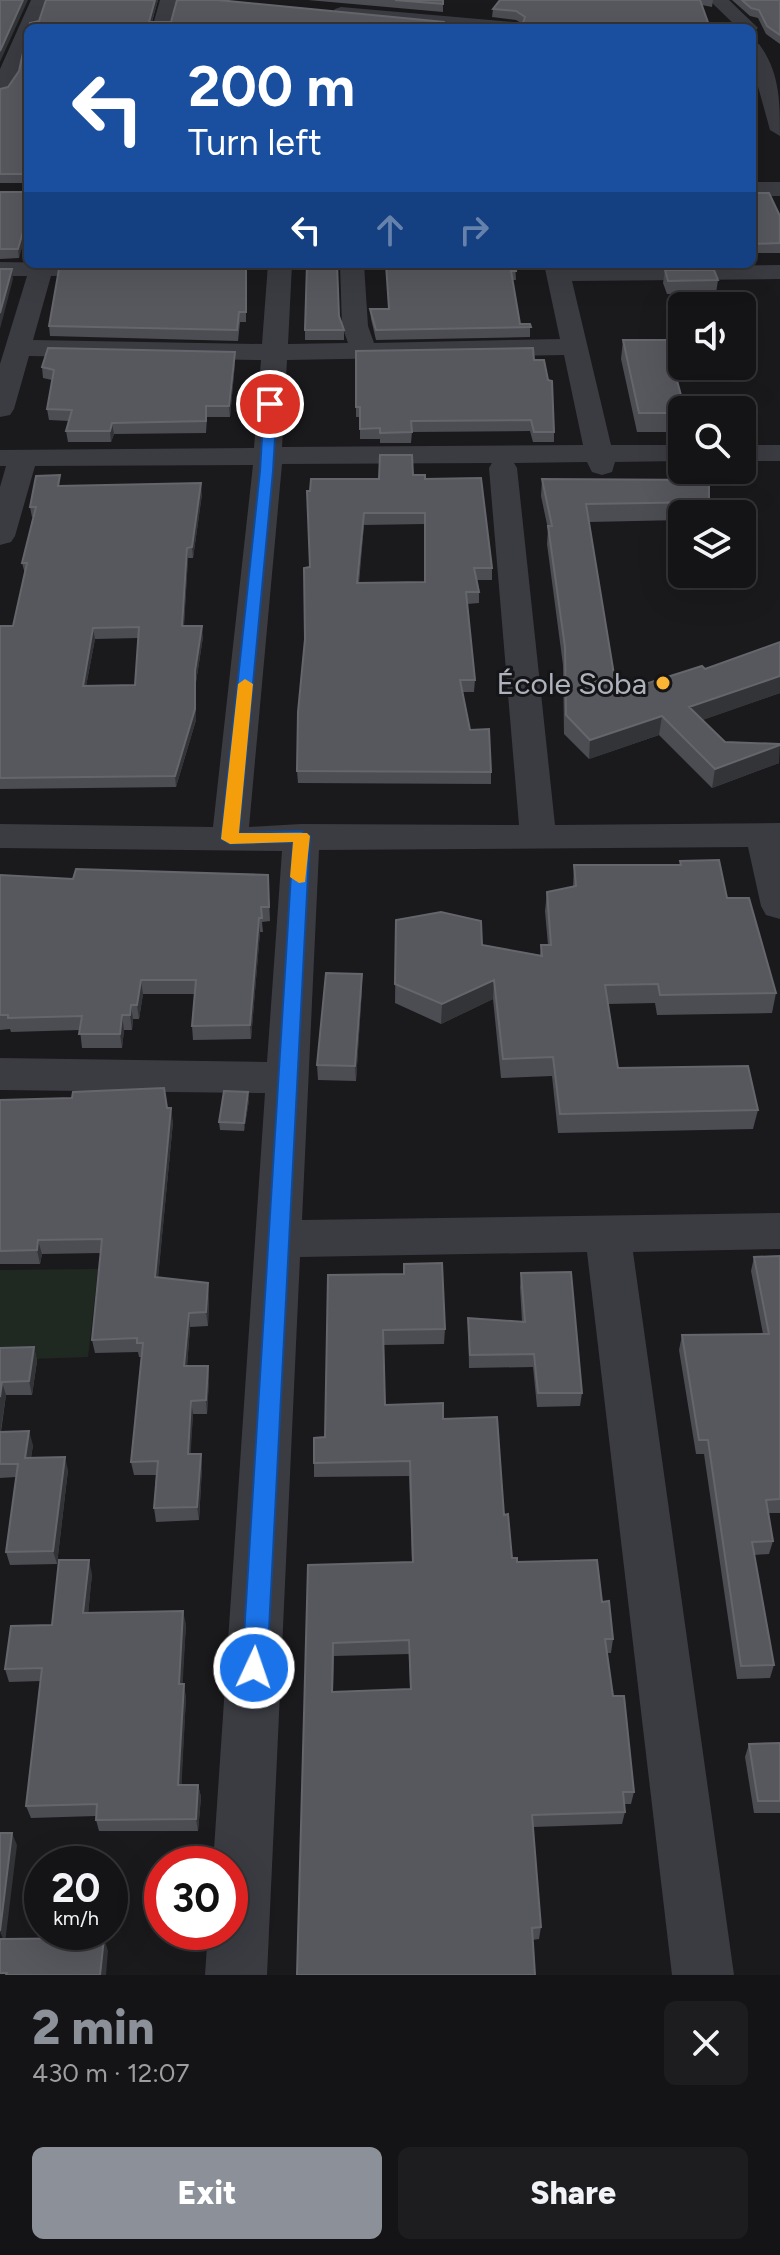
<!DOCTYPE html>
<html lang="en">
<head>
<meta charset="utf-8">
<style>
	body { margin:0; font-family:Figtree,sans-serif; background:#1d1d1f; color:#f1f3f6; height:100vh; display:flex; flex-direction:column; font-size:30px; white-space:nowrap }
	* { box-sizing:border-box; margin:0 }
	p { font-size:26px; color:#9d9ea1 }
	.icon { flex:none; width:44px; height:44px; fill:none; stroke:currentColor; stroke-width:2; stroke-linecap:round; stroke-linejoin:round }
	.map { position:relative; height:1975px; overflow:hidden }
	.details { display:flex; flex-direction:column; background:#141416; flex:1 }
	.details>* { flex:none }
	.guide { position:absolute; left:24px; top:24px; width:732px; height:244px; border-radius:12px; box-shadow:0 8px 32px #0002,0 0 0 2px #333335; background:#1a4fa0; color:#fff; overflow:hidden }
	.controls { position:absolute; left:668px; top:292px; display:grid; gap:16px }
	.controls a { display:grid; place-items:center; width:88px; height:88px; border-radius:12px; background:#141416; box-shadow:0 8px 32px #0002,0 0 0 2px #333335; font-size:40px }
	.speed { position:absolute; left:24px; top:1846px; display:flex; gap:16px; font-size:40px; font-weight:700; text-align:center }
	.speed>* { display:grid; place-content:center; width:104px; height:104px; border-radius:50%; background:#141416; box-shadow:0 8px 32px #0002,0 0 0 2px #333335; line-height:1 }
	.speed small { font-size:20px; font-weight:400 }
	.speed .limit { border:12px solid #d22; background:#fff; color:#111 }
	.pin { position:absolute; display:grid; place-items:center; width:68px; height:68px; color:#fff; margin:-34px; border:4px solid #fff; border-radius:50%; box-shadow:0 2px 8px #0007 }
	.me { position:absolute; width:88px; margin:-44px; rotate:3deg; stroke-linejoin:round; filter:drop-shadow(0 0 6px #0008) }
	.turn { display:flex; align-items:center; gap:28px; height:168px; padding:0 32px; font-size:36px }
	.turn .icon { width:104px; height:104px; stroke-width:2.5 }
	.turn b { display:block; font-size:56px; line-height:68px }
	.lanes { display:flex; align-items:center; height:76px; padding:0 32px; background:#0003; justify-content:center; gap:40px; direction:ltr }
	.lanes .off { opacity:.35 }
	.round { display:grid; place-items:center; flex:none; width:84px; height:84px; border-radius:12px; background:#1d1d1f }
	.head { display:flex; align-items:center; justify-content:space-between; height:136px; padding:0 32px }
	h1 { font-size:48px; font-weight:800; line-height:60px; color:#8c9099 }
	.primary-button { display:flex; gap:16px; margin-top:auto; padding:16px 32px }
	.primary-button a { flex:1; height:92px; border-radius:12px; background:#8c9099; color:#fff; font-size:32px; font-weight:800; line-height:92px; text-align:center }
	.primary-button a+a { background:#1d1d1f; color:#f1f3f6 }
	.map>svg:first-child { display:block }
	.green { fill:#202921 }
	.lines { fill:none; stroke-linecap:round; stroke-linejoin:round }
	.minor { fill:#3b3c42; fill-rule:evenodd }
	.wall { fill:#4b4d52; fill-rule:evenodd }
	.shaded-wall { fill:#333438 }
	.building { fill:#56585e; stroke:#64666c; stroke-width:2; fill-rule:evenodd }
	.route { fill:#1a73e8; stroke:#114b97; stroke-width:2 }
	.slow { fill:#f59e0b }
	.poi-dot { fill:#fab535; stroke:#151518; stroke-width:3 }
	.labels { text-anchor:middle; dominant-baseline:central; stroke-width:6; stroke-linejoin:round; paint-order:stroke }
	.poi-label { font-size:30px; fill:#adb2bd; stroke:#151518; text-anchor:end }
</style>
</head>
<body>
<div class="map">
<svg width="780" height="1975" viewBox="0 0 780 1975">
	<rect width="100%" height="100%" fill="#1a1a1d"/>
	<path class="green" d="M98 1269 88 1357 0 1360V1270Z"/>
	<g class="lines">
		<path class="minor" d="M31 0H49L37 28H28C28 46 19 92 0 97V69Z
			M160 0H178L170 28H152Z
			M709 0H729L758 28 752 33V28H738Z
			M341 7 514 22 523 28H450L335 17 332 13 335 9Z
			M752 42 759 44C780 72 780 102 780 136L770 130 752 65Z
			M752 182H780V196H752Z
			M0 262 121 264 124 268 120 273 112 275 51 276 33 340 262 344 268 264H292L288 344 348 343 342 326 340 264H364L368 326 374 343 560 339 544 264H568L569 267 780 265V279L572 281 611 445H682V461L615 462 612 472 602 475 592 472 587 462 514 463 517 468 555 825 780 823V919L766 915 761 906 748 847 319 850 302 1220 780 1213V1249L633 1252 734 1975H672L587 1252 300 1257 267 1975H205L208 1932H230V1864H213L265 1093 0 1090V1058L267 1062 282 851 0 848V824L213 827 253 465 35 466 15 536 11 542 0 545V487L6 466H0V450L254 448 261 360 29 356 14 409 10 415 0 417V364L27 276H0ZM564 355 583 445 282 447 287 360ZM492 463 489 468 519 825 301 824 249 827 282 464Z
			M742 445H780V461H742Z"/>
	</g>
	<path class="wall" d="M46 0H158L152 22 445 25 521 23 516 20 492 17 493 9 500 0H713L712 7 702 5 710 28 39 21Z
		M308 0H443V12Z
		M732 0H780V44L766 34 758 18 750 16Z
		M28 30V183H0V89L8 87 19 71Z
		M752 190 753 193 780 216V253H752Z
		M0 192H28L19 258 0 259Z
		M365 264H515L516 280H512L520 324H530V337L376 340 371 319 370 309H389L386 268 367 269Z
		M246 266V322H240L238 341 50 336 49 326Z
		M665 270 718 280 716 293 667 294 663 283Z
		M339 316 344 330V340H305V330Z
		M623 340 682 410V432H637L621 359Z
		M356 351 534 360 554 432V442H533L530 431 412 432 411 443H380V439H360V417H356Z
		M235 352V363L230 417H207L206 433 114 434 111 442H68L66 431 69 421 49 420 47 409 52 380 43 378 42 367Z
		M413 475 425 479 492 568V580H477L479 592V603L467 604 475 680 474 692H462L470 730 491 772V784L298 783 297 771 310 567 379 479ZM425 524V582L359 583 364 525Z
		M542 479 709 502 707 514H682V520L589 522 617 693 705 669 780 642V693L702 720 725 742 779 763 712 788 659 735 589 759 564 734 563 665 547 544 548 529 541 496Z
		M62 486 202 494 193 558H188L184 626 203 637 196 682V720L176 787 0 789V626H13L25 574 22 563 33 517H32L30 507ZM138 638 135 685 86 686 95 639Z
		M680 861 727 898 776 993 772 1013 657 1015 655 1003 608 1004 618 1068 758 1110 753 1129 558 1133 552 1076 501 1078 493 999 441 1024 395 1003 396 920 482 945 540 955 541 945H548L545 911 547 892 573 887 574 865H680Z
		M0 875 73 879 268 875 270 921 262 922 263 932H260L251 1039 193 1040 192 1026 195 994H143L139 1019H133L132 1030H124L122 1048H82L80 1030 11 1032 10 1029 0 1030Z
		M362 989 356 1081 318 1080 317 1065Z
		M0 1100 167 1108 173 1122 158 1277 209 1297 208 1326 190 1327 187 1366H208L209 1379 207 1414H193L190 1454H201L202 1467 199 1520 156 1522 154 1508 156 1475H134L131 1462 142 1357H139L138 1352 95 1353 92 1340 101 1253 42 1254 40 1264H0Z
		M249 1100 244 1131 220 1130 219 1122Z
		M780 1256V1513H768L773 1541 769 1554 754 1555 774 1665 770 1678 737 1679 704 1454H696L679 1350 682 1335 763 1334 751 1271 754 1257Z
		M404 1264 445 1329 444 1344 384 1345 385 1405 443 1419 504 1515 512 1558 517 1562 602 1602 613 1639 611 1653H607L613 1696 634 1792 631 1804H624L625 1812 622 1824 533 1827 541 1927 539 1939 297 1975 308 1565 412 1562 409 1476 314 1477V1463L404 1274ZM409 1654 410 1689 333 1692 334 1656Z
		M521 1273 582 1393 580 1406 537 1407 533 1367 469 1368 468 1318 522 1322 520 1287Z
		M34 1347 37 1361 32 1395H6L1 1432 33 1445 31 1458 68 1470 57 1564 10 1565 6 1552 16 1477 0 1478V1348Z
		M92 1574 88 1613 186 1624 182 1684 186 1697 181 1785H198L201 1797 198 1831H99L96 1820V1816L31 1818 26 1806 41 1681 9 1682 5 1669 52 1625Z
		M780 1743V1813H754L745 1757 749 1744Z"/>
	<path class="shaded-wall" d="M23 0H28L0 62V51Z
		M155 0H158L150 28 149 22Z
		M28 214V228L19 258 18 249Z
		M12 269 13 279 0 329V313Z
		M235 352V363L230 417 229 406Z
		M112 423 114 434 111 442 110 431Z
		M201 483 202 494 193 558 192 547Z
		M364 513V525L357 595V583Z
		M187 548 188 558 183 637 182 626Z
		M202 626 203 637 196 682V720L176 787 175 776 195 671Z
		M93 628 95 639 84 697 83 686Z
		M780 676V693L686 726 689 707Z
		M662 716 659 735 589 759 590 740Z
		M780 745 779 763 712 788 715 769Z
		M259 918 260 932 251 1039 250 1025Z
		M362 974V989L356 1081 355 1066Z
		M141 980 143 994 139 1019 137 1005Z
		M494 980 493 999 441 1024 442 1004Z
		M131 1005 133 1019 132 1030 130 1015Z
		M122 1015 124 1030 122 1048 120 1034Z
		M248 1092 249 1100 244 1131V1123Z
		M171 1108 173 1122 157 1290 155 1277Z
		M38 1240 42 1254 40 1264 37 1250Z
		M208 1283 209 1297 208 1326 206 1312Z
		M189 1313 190 1327 186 1380 184 1366Z
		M34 1347 37 1361 32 1395 29 1381Z
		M208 1366 209 1379 207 1414 206 1400Z
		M2 1382 6 1395 0 1435V1397Z
		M191 1401 193 1414 190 1467 188 1454Z
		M29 1431 33 1445 29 1471 25 1458Z
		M201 1454 202 1467 199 1520 197 1507Z
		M65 1457 68 1470 57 1564 53 1551Z
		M89 1560 92 1574 87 1626 83 1613Z
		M183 1611 186 1624 182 1697 179 1684Z
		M184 1684 186 1697 181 1797 178 1785Z
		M198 1785 201 1797 198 1831 196 1819Z
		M12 1833 17 1845 5 1943 0 1932Z
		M104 1938 108 1951 106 1975H100Z"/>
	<path class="building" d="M0 0H23L0 51Z
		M46 0H155L149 22H171L177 0H218L444 22 445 25 523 23 525 17 516 11 493 9 500 0H700L710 28H29L30 23 39 21Z
		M395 0H443V4Z
		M742 0H780V35L767 26 759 10 751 8Z
		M28 30V174H0V89L8 87 19 71Z
		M752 190 753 193H769L780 216V243L752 244Z
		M0 192H28V214L18 249H0Z
		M307 264H337L339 316 344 330H305Z
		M386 264H515L516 271H511L520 324H530L531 327 376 330 370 309H389Z
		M246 266V312H239L237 330 49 326 59 269Z
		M0 269H12L0 313Z
		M665 270H714L718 280 668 281Z
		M623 340H666L685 410H682V413H639Z
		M48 348 235 352 229 406H206V421L112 423 110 431H66L72 410 47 409 54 370 42 367Z
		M533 348 534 360H544L548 380 552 381 554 432H534L531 420 411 421 412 432 380 433V428L360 429V407H356V351Z
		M380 455H412L413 475H425V479L481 478 492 568H474L479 592H466L475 680H460L470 730 489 729 491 772 297 771 298 712 305 639 304 568 310 567 307 491H310L311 479H379ZM364 513H425V582L357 583Z
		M60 475 58 486 201 483 192 547 187 548 182 626H202L195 671V709L175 776 0 778V626H13L27 563H22L36 507H30L36 476ZM139 627 135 685 83 686 93 628Z
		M542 479 709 480V502L586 504 617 693 702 666 705 669 780 642V676L689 707 725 742 780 744V745L715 769 662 716 590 740 566 715 565 647 548 526H552Z
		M719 860 727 898H749L776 993 660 995 658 984 605 985 618 1068 748 1066 758 1110 560 1114 553 1057 503 1059 494 980 442 1004 395 984 396 920 441 912 481 921 482 945 542 956 541 945H551L547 892 576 886 574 865H681L680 861Z
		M76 869 268 875 269 907H261L262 918H259L250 1025 192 1026 196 980H141L137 1005H131L130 1015H122L120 1034H79L82 1016 8 1018V1015H0V875L73 879Z
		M326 973 362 974 355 1066 317 1065Z
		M164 1088 167 1108H171L155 1277 208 1283 206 1312 189 1313 184 1366H208L206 1400 191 1401 188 1454H201L197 1507 154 1508 158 1461 131 1462 143 1343H137V1338L92 1340 102 1239 38 1240 37 1250 0 1251V1100L72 1098 73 1092Z
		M224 1091 248 1092 244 1123 219 1122Z
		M780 1256V1499L766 1500 773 1541 752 1542 774 1665 741 1666 708 1440H699L682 1335 769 1334 754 1257Z
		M442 1263 445 1329 383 1330 385 1405 443 1403V1419L497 1417 504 1515 508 1514 512 1558H517V1562L597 1560 602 1602 609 1601 613 1639H605L613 1696H624L634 1792H623L625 1812 532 1815 541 1927 532 1928 535 1975H297L308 1565 413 1562 410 1461 314 1463V1438L325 1437 328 1275 404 1274V1264ZM409 1640 411 1689 332 1692 333 1643Z
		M571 1272 582 1393H538L534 1354 470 1355 468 1318 525 1322 521 1273Z
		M34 1347 29 1381 2 1382 0 1397V1348Z
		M29 1431 25 1458 65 1457 53 1551 6 1552 18 1464H0V1432Z
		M59 1560H89L83 1613 183 1611 179 1684H184L178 1785H198L196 1819 96 1820 97 1804 26 1806 42 1668 5 1669 11 1626 52 1625Z
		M780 1743V1801H758L749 1744Z
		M0 1833H12L0 1931Z
		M104 1938 100 1975H6L7 1973H0V1939Z"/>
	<path class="route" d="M270 401 277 404 273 471 239 833 301 831 310 836 267 1668 263 1677 254 1681 245 1677 242 1668 293 842 230 844 221 839 260 471 264 404Z"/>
	<path class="slow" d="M245 679 253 684 239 833H307L310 836 305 882 299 883 290 877 293 842 230 844 221 839 238 684Z"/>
	<circle class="poi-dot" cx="663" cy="683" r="8"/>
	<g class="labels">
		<g class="poi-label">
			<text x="647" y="683">École Soba</text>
		</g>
	</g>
</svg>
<div class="controls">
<a><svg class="icon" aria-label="sound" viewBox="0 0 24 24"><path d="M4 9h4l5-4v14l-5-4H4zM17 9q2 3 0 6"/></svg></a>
<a><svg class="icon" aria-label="search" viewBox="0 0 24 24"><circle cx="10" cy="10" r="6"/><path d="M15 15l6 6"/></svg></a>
<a><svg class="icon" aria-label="layers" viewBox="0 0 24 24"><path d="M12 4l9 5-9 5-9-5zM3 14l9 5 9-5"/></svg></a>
</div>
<div class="speed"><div>20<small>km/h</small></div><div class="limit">30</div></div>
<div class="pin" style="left:270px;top:404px;background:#d93025"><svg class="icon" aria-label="arrive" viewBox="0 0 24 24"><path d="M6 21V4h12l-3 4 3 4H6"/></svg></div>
<svg class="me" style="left:254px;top:1668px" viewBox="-20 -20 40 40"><circle r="17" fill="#1a73e8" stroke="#fff" stroke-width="3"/><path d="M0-11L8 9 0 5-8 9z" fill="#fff"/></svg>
<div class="guide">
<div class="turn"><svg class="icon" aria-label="left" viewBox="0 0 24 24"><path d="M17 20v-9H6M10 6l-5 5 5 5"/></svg><div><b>200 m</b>Turn left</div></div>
<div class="lanes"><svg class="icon" aria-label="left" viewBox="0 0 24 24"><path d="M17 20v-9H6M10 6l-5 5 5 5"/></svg><svg class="icon off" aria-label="ahead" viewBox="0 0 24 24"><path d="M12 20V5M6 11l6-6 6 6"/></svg><svg class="icon off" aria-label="right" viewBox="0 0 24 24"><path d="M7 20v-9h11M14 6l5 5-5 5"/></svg></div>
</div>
</div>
<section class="details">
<div class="head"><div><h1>2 min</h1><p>430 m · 12:07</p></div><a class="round"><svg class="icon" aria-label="close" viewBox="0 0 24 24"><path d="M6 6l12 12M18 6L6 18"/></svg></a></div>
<div class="primary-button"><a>Exit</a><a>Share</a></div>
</section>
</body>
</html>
